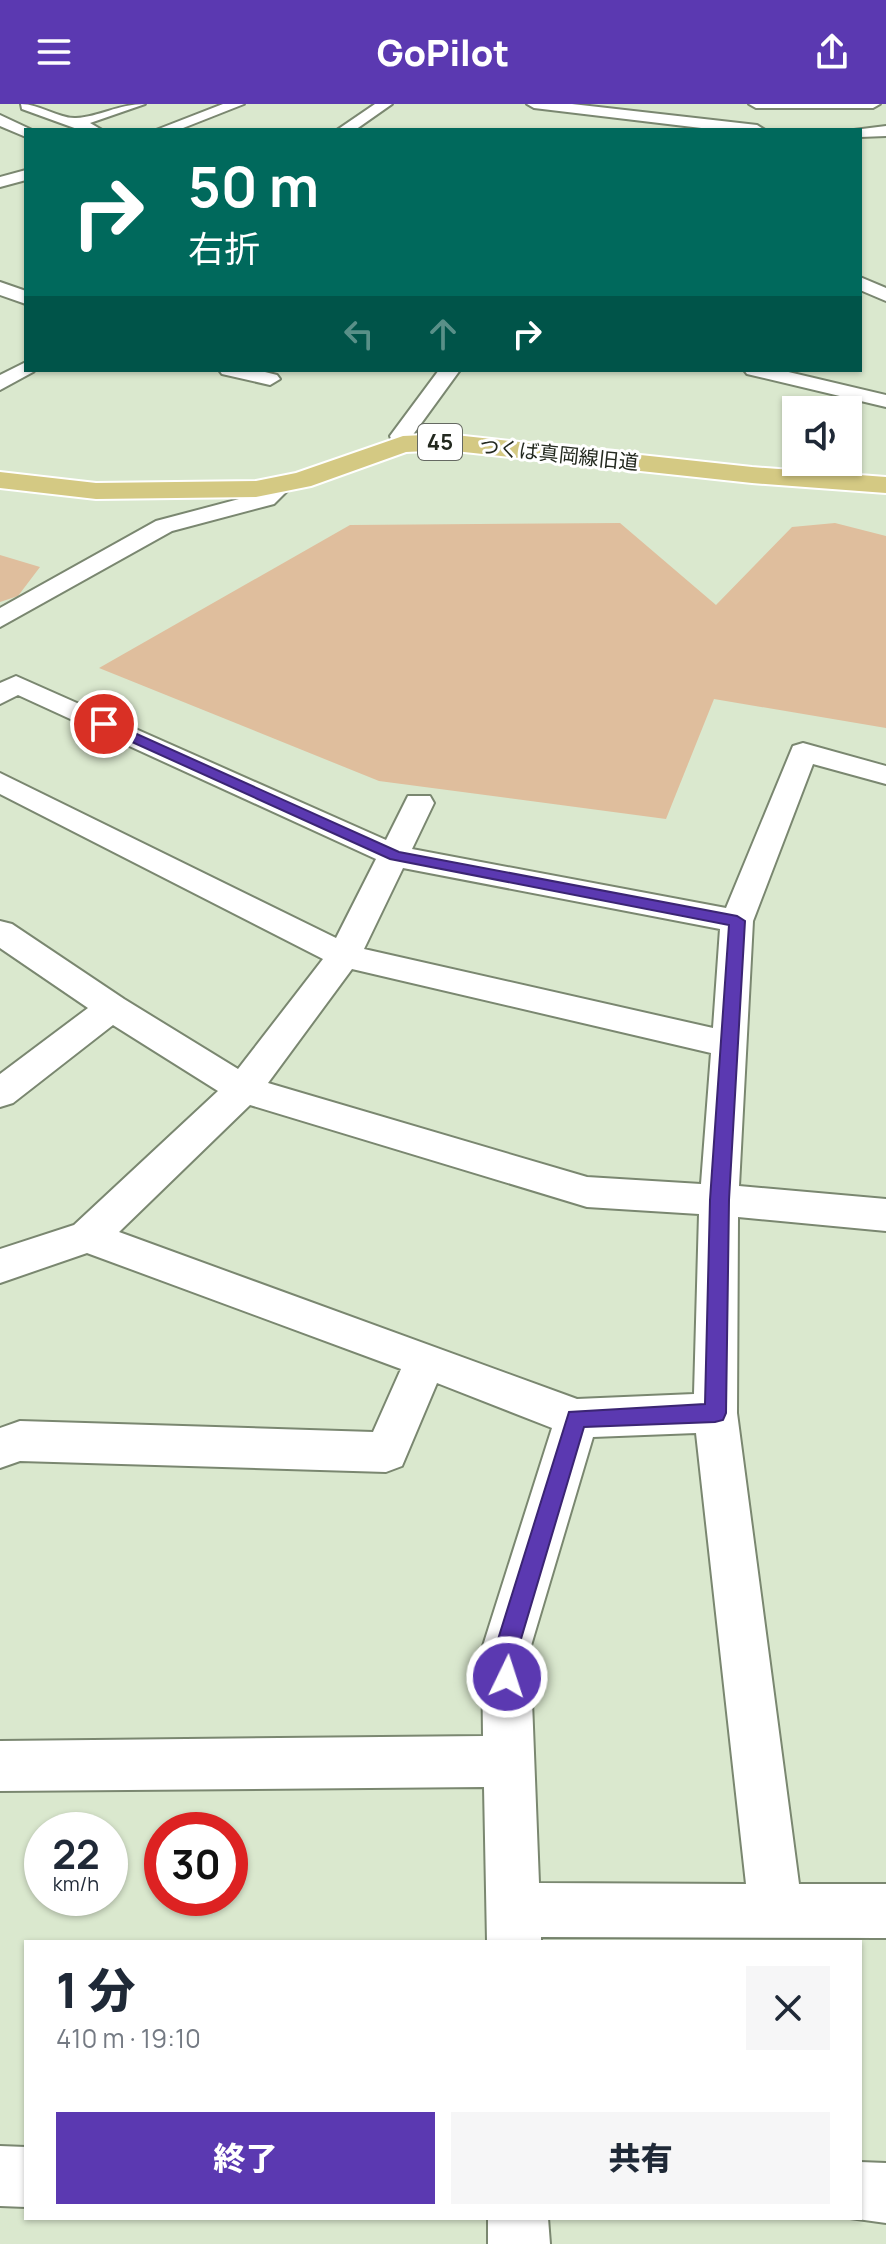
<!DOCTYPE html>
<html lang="ja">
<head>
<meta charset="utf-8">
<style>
	body { margin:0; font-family:Manrope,"Noto Sans JP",sans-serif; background:#f6f6f7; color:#1f2937; height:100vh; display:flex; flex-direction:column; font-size:30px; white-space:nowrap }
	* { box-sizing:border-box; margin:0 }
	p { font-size:26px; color:#747a83 }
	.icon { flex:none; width:44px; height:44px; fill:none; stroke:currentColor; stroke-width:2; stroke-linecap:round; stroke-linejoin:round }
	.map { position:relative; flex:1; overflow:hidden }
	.details { position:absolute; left:24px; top:1836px; width:838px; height:280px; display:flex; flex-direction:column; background:#fff; border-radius:0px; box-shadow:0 2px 6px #0004 }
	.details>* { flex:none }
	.guide { position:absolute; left:24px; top:24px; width:838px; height:244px; border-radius:0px; box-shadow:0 2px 6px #0004; background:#00695c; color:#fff; overflow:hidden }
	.buttons { position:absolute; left:782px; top:292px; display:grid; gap:16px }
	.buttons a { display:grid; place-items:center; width:80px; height:80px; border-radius:0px; background:#fff; box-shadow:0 2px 6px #0004; font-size:40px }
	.speed { position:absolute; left:24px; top:1708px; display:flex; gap:16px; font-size:40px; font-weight:700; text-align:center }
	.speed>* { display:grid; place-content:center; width:104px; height:104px; border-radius:50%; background:#fff; box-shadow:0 2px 6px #0004; line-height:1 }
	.speed small { font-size:20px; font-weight:400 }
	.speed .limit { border:12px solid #d22; background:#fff; color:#111 }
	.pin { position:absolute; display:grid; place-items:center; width:68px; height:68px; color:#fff; margin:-34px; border:4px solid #fff; border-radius:50%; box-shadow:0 2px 8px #0007 }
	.me { position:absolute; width:88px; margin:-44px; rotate:4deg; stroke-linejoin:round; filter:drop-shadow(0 0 6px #0008) }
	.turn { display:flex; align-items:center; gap:28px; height:168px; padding:0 32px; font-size:36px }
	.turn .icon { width:104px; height:104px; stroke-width:2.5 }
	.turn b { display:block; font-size:56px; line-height:68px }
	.lanes { display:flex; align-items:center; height:76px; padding:0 32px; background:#0003; justify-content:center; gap:40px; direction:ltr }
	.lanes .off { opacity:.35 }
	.round { display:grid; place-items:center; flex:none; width:84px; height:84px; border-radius:0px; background:#f6f6f7 }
	.head { display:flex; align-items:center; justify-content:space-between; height:136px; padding:0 32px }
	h1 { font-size:48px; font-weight:800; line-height:60px }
	.primary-button { display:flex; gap:16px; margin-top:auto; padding:16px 32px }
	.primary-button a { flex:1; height:92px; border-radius:0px; background:#5b39b1; color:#fff; font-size:32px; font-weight:800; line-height:92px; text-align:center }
	.primary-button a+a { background:#f6f6f7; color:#1f2937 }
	header { display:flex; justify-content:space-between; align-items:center; height:104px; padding:0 32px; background:#5b39b1; color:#fff; font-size:36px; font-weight:800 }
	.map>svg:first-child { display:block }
	.green { fill:#dfbe9d }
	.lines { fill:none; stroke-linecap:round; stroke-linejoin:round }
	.minor-casing { stroke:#7a8770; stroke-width:4 }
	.major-casing { stroke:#fff; stroke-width:4 }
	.minor { fill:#fff; fill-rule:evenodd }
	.major { fill:#d4c983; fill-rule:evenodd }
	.route { fill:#5b39b1; stroke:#3b2573; stroke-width:2 }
	.labels { text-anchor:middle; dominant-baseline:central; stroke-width:6; stroke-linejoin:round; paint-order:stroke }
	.far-street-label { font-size:20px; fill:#23291f; stroke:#fff }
	.shield { fill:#fff; stroke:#656962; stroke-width:2 }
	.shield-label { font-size:22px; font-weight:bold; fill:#23291f }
</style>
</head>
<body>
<header><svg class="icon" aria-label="menu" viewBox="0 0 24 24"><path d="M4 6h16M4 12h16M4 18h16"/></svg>GoPilot<svg class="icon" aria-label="share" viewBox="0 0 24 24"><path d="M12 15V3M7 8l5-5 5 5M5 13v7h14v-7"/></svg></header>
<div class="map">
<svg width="886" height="2140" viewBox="0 0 886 2140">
	<rect width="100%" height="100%" fill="#dae8ce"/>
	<path class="green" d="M620 419 716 501 792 423 835 419 886 432V624L714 595 666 715 379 677 99 564 350 421Z
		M0 451 40 463 18 492 0 498Z"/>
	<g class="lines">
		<g class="minor-casing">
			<path id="minor" d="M21 0C40 0 59 15 76 14 99 13 118 0 145 0L90 19 102 26H80L22 5Z
				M223 0H244L178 26H156Z
				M375 0H392L355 26H337Z
				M527 0H572L757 21 765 26H718L534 4Z
				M749 0H880L873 4H756Z
				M0 11 32 26H26V33L0 22Z
				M886 22V32L860 33V26H854Z
				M26 66V76L0 83V73Z
				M860 173 886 184V197L860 186Z
				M0 178 26 187V200L0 191Z
				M26 258V266H35L33 268 0 286V271Z
				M219 266H257L277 271 280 275 270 281 222 270Z
				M439 266H460L412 332 411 345H395L390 332Z
				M744 266H780L886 291V303L747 270Z
				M280 375 292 382 274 400 172 427 0 523V504L156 417 258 390 272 377Z
				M16 572 386 736 408 692H430L434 699 412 745 726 804 793 642 803 639 886 662V680L813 660 753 817 739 1082 886 1095V1127L738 1113 737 1309 799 1780H886V1834L541 1833V1838H487L484 1683 0 1687V1637L483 1632 482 1545 552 1324 437 1279 402 1362 386 1368 20 1357 0 1364V1324L20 1317 373 1328 401 1265 87 1149 0 1179V1145L74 1121 218 987 113 921 13 999 0 1003V970L88 904 0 844V817L12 820 124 895 238 965 323 855 0 690V669L336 834 376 755 18 591 0 600V579ZM403 764 720 825 713 924 364 845ZM352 865 711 949 701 1080 587 1073 268 979ZM250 1001 587 1103 699 1110 694 1290 577 1295 119 1128ZM696 1329 746 1780 539 1779 530 1545 593 1333Z
				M0 2042 26 2043V2103L0 2102Z
				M860 2058 886 2059V2119L850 2114H860Z
				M488 2114H548L550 2140H488Z"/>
		</g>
		<g class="major-casing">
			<path id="major" d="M446 330 752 363 886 373V389L752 379 446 346 406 348 311 382 256 393 96 395 0 384V368L96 379 256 377 296 369 403 332Z"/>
		</g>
		<use href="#minor" class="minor"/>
		<use href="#major" class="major"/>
	</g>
	<path class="route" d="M99 617H108L399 748 737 812 745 817 729 1096 726 1309 723 1316 715 1318 584 1323 518 1545 519 1573 515 1581 507 1585 499 1581 495 1545 569 1308 705 1300 710 1096 729 821 390 755 99 623Z"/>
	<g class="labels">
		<g class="far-street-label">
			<text transform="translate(559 350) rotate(6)">つくば真岡線旧道</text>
		</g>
		<rect class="shield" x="418" y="320" width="44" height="36" rx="6"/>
		<g class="shield-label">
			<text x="440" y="338">45</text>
		</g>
	</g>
</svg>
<div class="buttons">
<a><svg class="icon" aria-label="sound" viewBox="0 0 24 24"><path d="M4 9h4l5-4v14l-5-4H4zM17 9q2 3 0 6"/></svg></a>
</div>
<div class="speed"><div>22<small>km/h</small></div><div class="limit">30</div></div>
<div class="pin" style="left:104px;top:620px;background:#d93025"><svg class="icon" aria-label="arrive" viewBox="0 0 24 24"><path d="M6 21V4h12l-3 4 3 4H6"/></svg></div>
<svg class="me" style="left:507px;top:1573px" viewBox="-20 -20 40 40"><circle r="17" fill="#5b39b1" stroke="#fff" stroke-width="3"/><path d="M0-11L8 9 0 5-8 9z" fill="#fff"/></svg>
<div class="guide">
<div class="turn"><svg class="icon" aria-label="right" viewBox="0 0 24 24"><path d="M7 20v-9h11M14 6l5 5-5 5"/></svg><div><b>50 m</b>右折</div></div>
<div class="lanes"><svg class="icon off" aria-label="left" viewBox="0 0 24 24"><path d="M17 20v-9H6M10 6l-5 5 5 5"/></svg><svg class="icon off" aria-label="ahead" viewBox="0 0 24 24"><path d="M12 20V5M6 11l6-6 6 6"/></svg><svg class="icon" aria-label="right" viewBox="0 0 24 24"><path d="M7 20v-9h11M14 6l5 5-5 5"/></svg></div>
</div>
<section class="details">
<div class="head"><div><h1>1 分</h1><p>410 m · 19:10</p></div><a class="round"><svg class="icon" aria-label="close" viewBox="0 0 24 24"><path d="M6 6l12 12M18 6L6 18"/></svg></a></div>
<div class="primary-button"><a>終了</a><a>共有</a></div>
</section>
</div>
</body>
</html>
